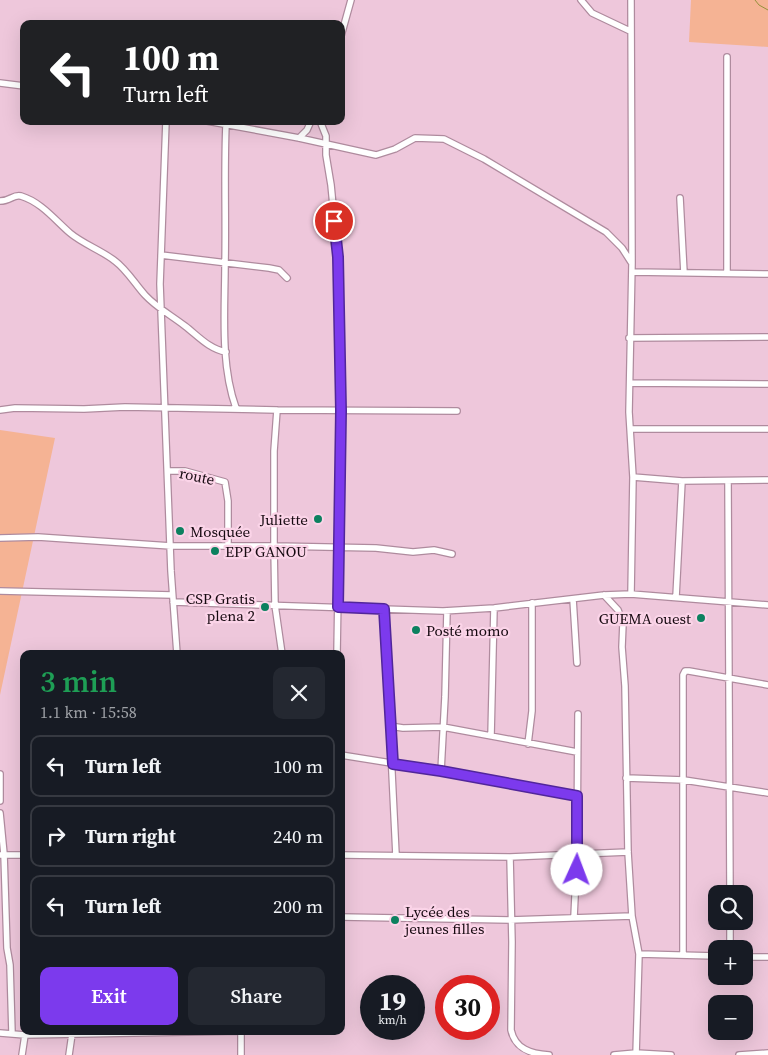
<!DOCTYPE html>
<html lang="en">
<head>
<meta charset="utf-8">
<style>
	body { margin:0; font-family:"Source Serif 4",serif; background:#242831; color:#f1f3f6; height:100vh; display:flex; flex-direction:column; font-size:19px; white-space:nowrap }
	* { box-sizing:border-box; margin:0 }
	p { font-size:16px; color:#9ea1a6 }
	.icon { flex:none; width:28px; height:28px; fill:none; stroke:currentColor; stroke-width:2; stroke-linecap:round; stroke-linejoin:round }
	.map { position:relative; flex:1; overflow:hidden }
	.sheet { position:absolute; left:20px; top:650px; width:325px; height:385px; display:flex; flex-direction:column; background:#171b24; border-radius:10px; box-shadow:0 5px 20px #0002 }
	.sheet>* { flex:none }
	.guide { position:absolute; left:20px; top:20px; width:325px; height:105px; border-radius:10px; box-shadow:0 5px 20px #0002; background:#202124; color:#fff; overflow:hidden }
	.buttons { position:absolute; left:708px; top:885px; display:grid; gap:10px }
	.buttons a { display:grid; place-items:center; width:45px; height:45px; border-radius:10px; background:#171b24; box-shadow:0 5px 20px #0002; font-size:25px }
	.speed { position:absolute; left:360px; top:975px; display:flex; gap:10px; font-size:25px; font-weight:700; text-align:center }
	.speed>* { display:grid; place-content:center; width:65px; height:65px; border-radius:50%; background:#171b24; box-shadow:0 5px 20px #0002; line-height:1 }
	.speed small { font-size:12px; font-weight:400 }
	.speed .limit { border:8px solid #d22; background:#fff; color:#111 }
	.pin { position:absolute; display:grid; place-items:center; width:42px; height:42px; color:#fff; margin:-21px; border:2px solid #fff; border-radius:50%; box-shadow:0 1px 5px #0007 }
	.me { position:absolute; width:55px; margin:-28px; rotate:2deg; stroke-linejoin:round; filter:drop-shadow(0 0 4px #0008) }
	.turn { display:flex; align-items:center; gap:18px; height:105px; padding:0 20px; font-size:22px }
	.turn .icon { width:65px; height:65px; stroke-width:2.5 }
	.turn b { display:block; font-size:35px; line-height:42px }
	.round { display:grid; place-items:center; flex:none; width:52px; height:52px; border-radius:10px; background:#242831 }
	.head { display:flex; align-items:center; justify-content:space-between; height:85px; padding:0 20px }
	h1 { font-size:30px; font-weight:600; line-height:38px; color:#1e9e55 }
	.button { display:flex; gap:10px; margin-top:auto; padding:10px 20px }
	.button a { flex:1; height:58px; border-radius:10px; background:#7c3aed; color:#fff; font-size:20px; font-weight:600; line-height:58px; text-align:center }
	.button a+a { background:#242831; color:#f1f3f6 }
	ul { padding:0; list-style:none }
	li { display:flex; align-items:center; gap:15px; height:62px; margin:0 10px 8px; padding:0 10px; border:2px solid #363941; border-radius:10px }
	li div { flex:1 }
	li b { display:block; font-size:19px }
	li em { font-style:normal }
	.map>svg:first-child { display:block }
	.green { fill:#f5b394 }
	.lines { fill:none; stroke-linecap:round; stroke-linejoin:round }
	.stream { stroke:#95913d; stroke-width:1 }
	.minor-casing { stroke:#af8b9e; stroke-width:8 }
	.minor { stroke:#fff; stroke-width:5.5 }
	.route-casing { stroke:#51269a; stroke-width:12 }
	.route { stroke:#7c3aed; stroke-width:9 }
	.poi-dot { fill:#0c815f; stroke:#fbd4e8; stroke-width:2 }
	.labels { text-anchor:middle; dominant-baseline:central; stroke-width:4.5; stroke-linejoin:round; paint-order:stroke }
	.street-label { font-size:15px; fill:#160910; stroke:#fbd4e8 }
	.poi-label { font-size:15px; fill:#160910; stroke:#fbd4e8; text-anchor:start }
</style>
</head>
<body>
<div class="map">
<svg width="768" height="1055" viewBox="0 0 768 1055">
	<rect width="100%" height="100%" fill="#eec7db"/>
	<path class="green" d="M691 0H768V47L689 42Z
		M0 430 55 438 0 695Z"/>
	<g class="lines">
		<path class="stream" d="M755 0 759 5 768 10"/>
		<g class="minor-casing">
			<path id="minor" d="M581 0 592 13 630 31
				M631 0 632 263 629 412 633 477 631 594
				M341 36 351 0
				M0 83 24 86
				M166 121 160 284 171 571 177 654
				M207 121 299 138 376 155 395 149 415 138 444 139 484 159 606 232 622 248 631 262
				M320 121 326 136V155L331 185 338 257 341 411 337 654
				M226 125C224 171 226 217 225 264 225 310 220 364 236 408
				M299 138 307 130 311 121
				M680 198 684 273
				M0 201C11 201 13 194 21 196 41 202 55 220 70 233 83 244 101 250 115 261 127 270 135 284 145 295 157 308 171 315 185 326 198 336 209 349 226 352
				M161 255 269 268 279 270 287 278
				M632 272 768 274
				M727 273V57
				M629 338 768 337
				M630 383 768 384
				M0 410 15 408 84 409 125 407 277 410 457 411
				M277 410 274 451V546L275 605 282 654
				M630 429H768
				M168 471H185L225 482 228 501V542
				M633 477 682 481 768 480
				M728 481 730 894
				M0 538 38 537 171 546H274L376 548 413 552 434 550 452 554
				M0 591 172 595
				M604 595 618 610 623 623 622 647 625 686 628 852 632 916 639 954 636 1055
				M676 597 682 481
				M573 599 577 663
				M173 602 443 611 494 608 604 595 631 594 768 605
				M384 609 396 855
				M390 726 403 728 443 727 577 752
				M491 736 494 608
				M528 744 532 711V603
				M341 755 441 771 577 796
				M441 771 445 697 447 611
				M0 774V801
				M626 778 684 780 768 793
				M0 813 4 854 7 948 10 965 12 1033
				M0 855H24
				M341 855 510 857 628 852
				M510 857 512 942 511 1030C515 1049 531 1054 549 1055
				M341 917 510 920 632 916
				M574 917 577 855 578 714
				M730 921V949
				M639 954 716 956
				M683 955V675L685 671H689L768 685
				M744 957H768
				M241 1032V1055
				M0 1033 25 1035 241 1031
				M22 1055 25 1035
				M69 1055 72 1034
				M614 1055 636 1053 671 1055
				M739 1055 768 1053"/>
		</g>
		<use href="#minor" class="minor"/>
	</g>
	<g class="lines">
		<g class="route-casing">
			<path id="route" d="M334 221 338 257 341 411 338 607 384 609 393 764 441 771 577 796V870"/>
		</g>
		<use href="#route" class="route"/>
	</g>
	<g class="poi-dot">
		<circle cx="318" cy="519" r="5"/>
		<circle cx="180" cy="531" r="5"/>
		<circle cx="215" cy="551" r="5"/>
		<circle cx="265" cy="607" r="5"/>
		<circle cx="701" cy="618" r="5"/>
		<circle cx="416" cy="630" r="5"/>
		<circle cx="395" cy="920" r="5"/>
	</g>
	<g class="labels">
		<g class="street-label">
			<text transform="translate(197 476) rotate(12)">route</text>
		</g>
		<g class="poi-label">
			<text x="308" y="519" text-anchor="end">Juliette</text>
			<text x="190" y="531">Mosquée</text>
			<text x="225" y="551">EPP GANOU</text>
			<text x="255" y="598" text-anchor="end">CSP Gratis<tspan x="255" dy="17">plena 2</tspan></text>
			<text x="691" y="618" text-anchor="end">GUEMA ouest</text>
			<text x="426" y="630">Posté momo</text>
			<text x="405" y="911">Lycée des<tspan x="405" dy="17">jeunes filles</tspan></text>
		</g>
	</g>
</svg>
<div class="buttons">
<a><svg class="icon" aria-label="search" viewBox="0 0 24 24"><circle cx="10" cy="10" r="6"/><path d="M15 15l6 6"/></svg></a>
<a>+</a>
<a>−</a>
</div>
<div class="speed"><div>19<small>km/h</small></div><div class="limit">30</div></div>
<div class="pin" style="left:334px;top:221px;background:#d93025"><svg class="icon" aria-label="arrive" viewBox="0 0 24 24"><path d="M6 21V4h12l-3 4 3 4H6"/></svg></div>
<svg class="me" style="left:577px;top:870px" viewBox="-20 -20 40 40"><circle r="19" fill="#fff"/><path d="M0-13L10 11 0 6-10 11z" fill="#7c3aed"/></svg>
<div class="guide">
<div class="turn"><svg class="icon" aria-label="left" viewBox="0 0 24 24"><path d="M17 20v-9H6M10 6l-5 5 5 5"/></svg><div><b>100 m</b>Turn left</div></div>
</div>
<section class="sheet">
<div class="head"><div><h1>3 min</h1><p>1.1 km · 15:58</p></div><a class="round"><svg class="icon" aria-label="close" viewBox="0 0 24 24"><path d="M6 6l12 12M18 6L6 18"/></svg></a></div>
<ul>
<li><svg class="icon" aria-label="left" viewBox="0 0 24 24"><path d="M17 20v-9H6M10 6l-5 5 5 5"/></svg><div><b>Turn left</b></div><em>100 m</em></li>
<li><svg class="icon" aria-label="right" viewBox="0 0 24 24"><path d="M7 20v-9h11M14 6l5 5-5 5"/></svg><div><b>Turn right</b></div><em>240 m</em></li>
<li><svg class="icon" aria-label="left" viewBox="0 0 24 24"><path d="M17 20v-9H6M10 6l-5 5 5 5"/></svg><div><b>Turn left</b></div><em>200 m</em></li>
</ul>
<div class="button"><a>Exit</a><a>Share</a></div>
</section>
</div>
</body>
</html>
